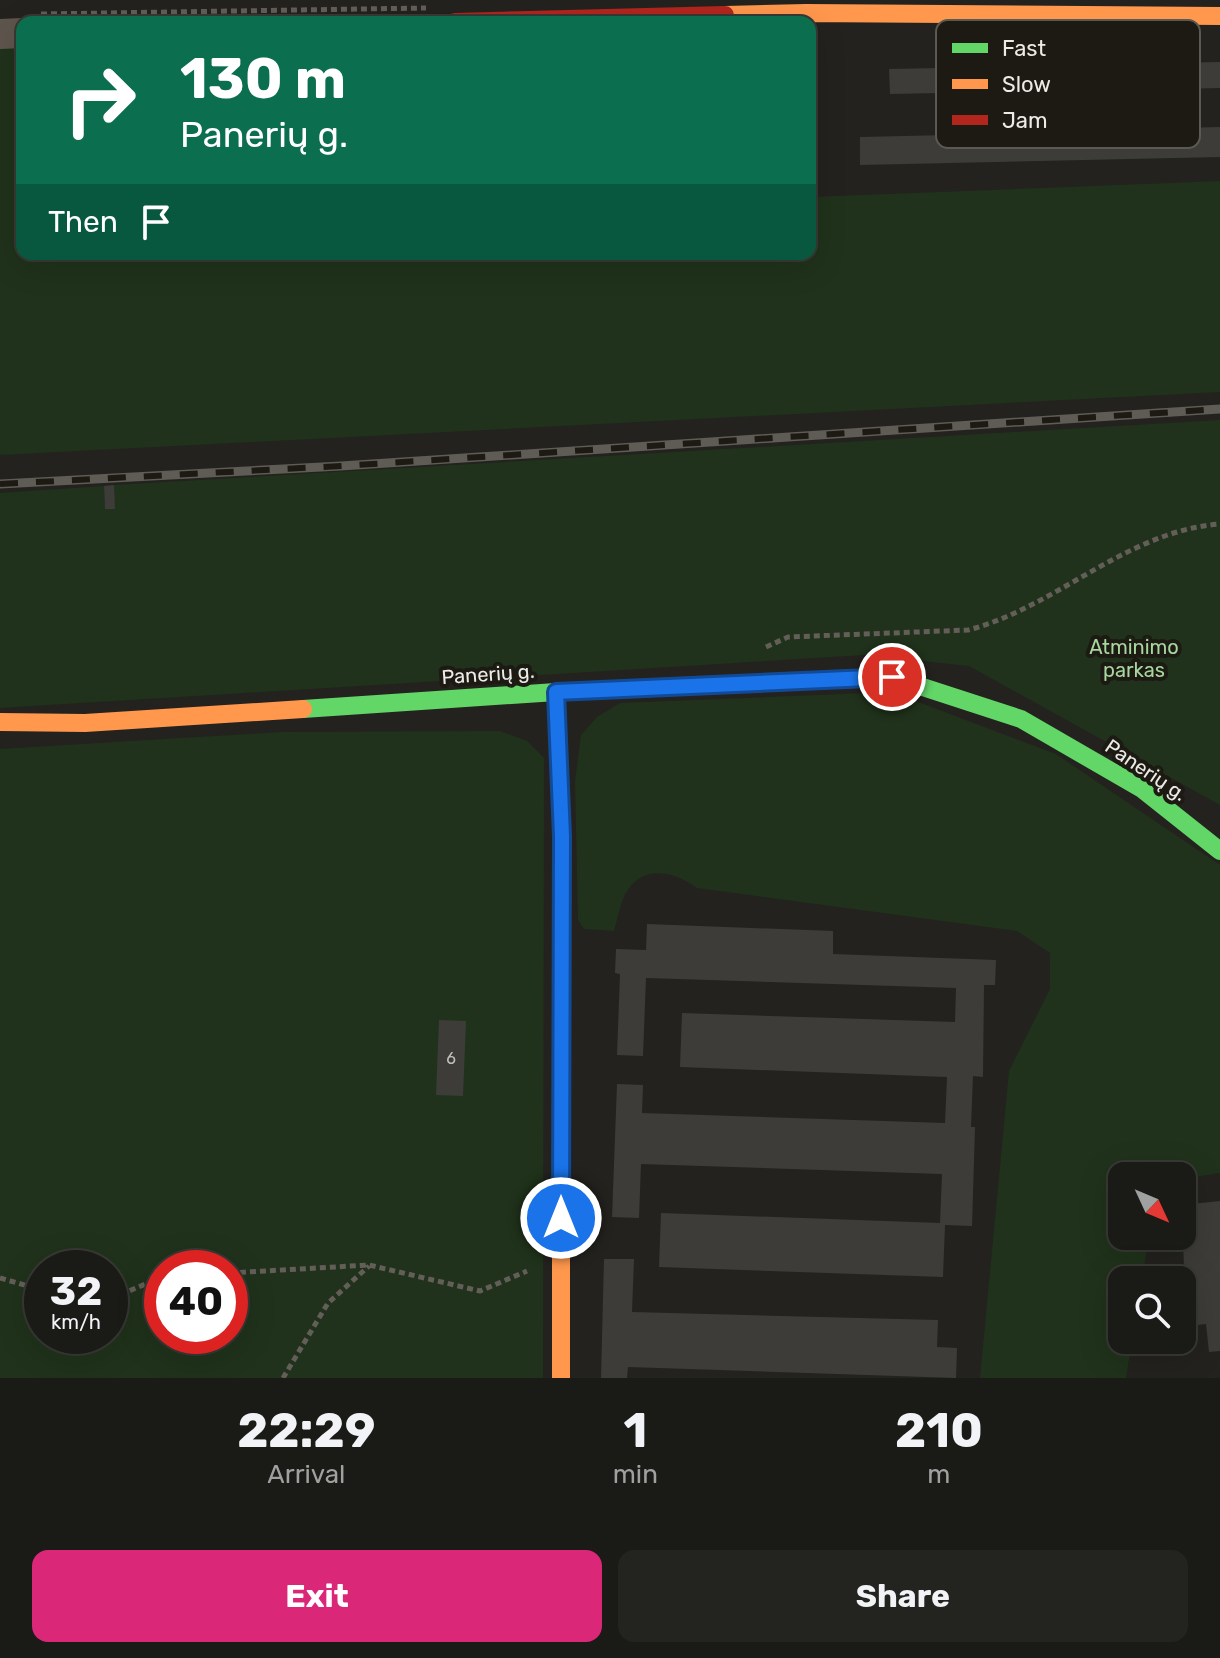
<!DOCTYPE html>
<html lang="en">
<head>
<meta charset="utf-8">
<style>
	body { margin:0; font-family:Rubik,sans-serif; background:#23231f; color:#f1f3f6; height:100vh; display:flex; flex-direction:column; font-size:30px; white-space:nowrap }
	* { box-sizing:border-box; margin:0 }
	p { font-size:26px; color:#9fa1a1 }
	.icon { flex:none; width:44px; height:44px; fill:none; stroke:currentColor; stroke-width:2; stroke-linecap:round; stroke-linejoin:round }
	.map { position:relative; height:1378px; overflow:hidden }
	.sheet { display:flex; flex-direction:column; background:#1a1a16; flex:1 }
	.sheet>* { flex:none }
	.hud { position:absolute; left:16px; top:16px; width:800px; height:244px; border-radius:16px; box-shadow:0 8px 32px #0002,0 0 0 2px #383835; background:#0b6e4f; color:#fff; overflow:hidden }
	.needle { width:52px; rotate:134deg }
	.fabs { position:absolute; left:1108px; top:1162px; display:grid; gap:16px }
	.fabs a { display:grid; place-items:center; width:88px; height:88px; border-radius:16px; background:#1a1a16; box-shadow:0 8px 32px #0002,0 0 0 2px #383835; font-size:40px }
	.speed { position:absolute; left:24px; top:1250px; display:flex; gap:16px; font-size:40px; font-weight:700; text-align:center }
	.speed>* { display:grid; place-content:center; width:104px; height:104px; border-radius:50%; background:#1a1a16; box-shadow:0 8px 32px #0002,0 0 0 2px #383835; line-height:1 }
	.speed small { font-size:20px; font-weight:400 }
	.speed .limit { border:12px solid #d22; background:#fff; color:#111 }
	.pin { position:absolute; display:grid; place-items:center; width:68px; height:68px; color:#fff; margin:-34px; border:4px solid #fff; border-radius:50%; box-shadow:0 2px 8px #0007 }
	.me { position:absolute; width:88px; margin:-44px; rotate:0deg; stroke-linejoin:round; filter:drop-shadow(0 0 6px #0008) }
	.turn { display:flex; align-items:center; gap:28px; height:168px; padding:0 32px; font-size:36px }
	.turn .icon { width:104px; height:104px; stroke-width:2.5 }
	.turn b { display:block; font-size:56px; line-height:68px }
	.then { display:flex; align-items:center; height:76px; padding:0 32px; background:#0003; gap:16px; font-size:30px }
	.eta { display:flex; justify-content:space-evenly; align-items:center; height:136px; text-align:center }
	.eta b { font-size:48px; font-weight:700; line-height:56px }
	.button { display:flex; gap:16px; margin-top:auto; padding:16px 32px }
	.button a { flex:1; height:92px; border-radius:16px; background:#db2777; color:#fff; font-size:32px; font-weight:700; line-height:92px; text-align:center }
	.button a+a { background:#23231f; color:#f1f3f6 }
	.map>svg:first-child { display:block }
	.green { fill:#20321b; fill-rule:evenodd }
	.building { fill:#3d3c39 }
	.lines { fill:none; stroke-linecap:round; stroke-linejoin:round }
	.path { stroke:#635e58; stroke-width:5; stroke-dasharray:6 4; stroke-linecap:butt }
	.street { stroke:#5e564d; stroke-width:30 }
	.fast { stroke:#63d668; stroke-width:18 }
	.slow { stroke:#ff974d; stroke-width:18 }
	.jam { stroke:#b3261e; stroke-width:18 }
	.rail-casing { stroke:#5f5b55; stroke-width:9 }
	.rail { stroke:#1c1a13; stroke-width:6; stroke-dasharray:18; stroke-linecap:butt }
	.route-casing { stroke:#114b97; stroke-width:20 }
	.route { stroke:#1a73e8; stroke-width:14 }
	.labels { text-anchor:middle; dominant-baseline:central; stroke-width:8; stroke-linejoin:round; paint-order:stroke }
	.number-label { font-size:16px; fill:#c0bfbb }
	.park-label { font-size:20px; fill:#a7d69e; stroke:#1c1a13 }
	.street-label { font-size:20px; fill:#ecebe6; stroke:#1c1a13 }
	.key { fill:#1c1a13; stroke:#5a5952; stroke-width:2 }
	.key-label { font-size:22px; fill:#ecebe6 }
</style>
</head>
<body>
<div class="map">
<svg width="1220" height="1378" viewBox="0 0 1220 1378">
	<rect width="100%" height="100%" fill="#23221e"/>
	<path class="green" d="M22 45V254H810V197L1220 181V392L0 455V46Z
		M1220 420V805L969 666 866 655 0 708V493L104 486 105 509 114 485Z
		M892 692 1056 754 1220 865V1173L1182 1179V1176H1122V1236H1149L1142 1280H1122V1340H1132L1126 1378H980L1009 1071 1050 989V953L1017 931 697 888C671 869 638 864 623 899 619 909 617 921 614 931L584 929 578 920 575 781 581 735 597 717 620 703Z
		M500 731 527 741 544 758 543 1378H0V749L281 732ZM42 1268H110V1336H42ZM162 1268H230V1336H162Z"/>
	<path class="building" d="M1220 62V88L1016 93V105L993 106V92L890 94 889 69 995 67 996 88H1017V66Z
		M1018 118V132L1220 127V157L860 165V137L993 134V119Z
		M114 485 115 509H105L104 486Z
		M647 924 833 931V954L996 960 995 985H984L983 1077 973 1076 971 1127H975L972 1226 945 1225 943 1277 659 1267 661 1213 940 1223 942 1174 641 1164 639 1218 612 1217 617 1084 643 1085 642 1113 945 1123 947 1077 680 1067 682 1013 955 1022 956 988 646 978 643 1056 617 1055 620 974 615 973 616 949 646 950Z
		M439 1020 466 1021 463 1096 436 1095Z
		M1220 1201V1351L1209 1352 1206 1324 1189 1326 1185 1288H1182V1280H1172V1270L1184 1269 1182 1205Z
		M604 1259H634L632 1312 938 1320 937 1347 957 1348 956 1378 628 1367 627 1378H601Z"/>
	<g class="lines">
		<path class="path" d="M41 14 426 8
			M766 647 788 637 968 630C1057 607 1126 531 1220 524
			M181 1268 188 1265 202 1268
			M230 1273 369 1265 480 1291 527 1271
			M0 1278 42 1290
			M110 1292 129 1291 162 1277
			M283 1378 328 1303 369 1266"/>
		<path class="street" d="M0 34 22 33"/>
		<path class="fast" d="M556 692 562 836 561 1218
			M303 709 556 692 892 677 1021 719 1142 789 1220 851"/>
		<path class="slow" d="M725 15 806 13 1220 16
			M0 722 85 723 303 709
			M561 1378V1218"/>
		<path class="jam" d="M455 22 725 15"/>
		<g class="rail-casing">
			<path id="rail" d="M0 484 341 466 1220 409"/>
		</g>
		<use href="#rail" class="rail"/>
	</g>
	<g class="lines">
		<g class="route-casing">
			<path id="route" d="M561 1218 562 836 556 692 892 677"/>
		</g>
		<use href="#route" class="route"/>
	</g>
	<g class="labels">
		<g class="number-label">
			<text x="451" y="1058">6</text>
		</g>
		<g class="park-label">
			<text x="1134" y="647">Atminimo<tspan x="1134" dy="23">parkas</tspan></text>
		</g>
		<g class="street-label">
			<text transform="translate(488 674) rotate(-4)">Panerių g.</text>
			<text transform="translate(1146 770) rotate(34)">Panerių g.</text>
		</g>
	</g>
	<rect x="936" y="20" width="264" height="128" rx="12" class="key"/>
	<rect x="952" y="43" width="36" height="10" fill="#63d668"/>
	<rect x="952" y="79" width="36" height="10" fill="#ff974d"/>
	<rect x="952" y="115" width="36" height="10" fill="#b3261e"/>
	<g class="key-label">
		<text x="1002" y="56">Fast</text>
		<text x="1002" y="92">Slow</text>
		<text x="1002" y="128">Jam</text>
	</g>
</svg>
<div class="fabs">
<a><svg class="needle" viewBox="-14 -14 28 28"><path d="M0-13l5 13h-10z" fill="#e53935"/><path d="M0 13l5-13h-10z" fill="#9fa1a1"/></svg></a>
<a><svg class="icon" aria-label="search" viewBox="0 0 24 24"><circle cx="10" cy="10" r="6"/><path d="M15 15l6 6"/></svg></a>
</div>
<div class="speed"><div>32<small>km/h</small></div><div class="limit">40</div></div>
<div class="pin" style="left:892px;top:677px;background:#d93025"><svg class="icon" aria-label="arrive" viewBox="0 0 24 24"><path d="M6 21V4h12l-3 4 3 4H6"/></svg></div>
<svg class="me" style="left:561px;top:1218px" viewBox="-20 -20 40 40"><circle r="17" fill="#1a73e8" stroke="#fff" stroke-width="3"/><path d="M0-11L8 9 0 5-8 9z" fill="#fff"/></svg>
<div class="hud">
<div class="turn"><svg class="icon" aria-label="right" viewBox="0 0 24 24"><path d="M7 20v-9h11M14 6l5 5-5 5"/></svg><div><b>130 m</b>Panerių g.</div></div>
<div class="then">Then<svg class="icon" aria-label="arrive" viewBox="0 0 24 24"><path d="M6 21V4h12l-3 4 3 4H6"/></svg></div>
</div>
</div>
<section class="sheet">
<div class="eta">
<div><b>22:29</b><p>Arrival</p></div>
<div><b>1</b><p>min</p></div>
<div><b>210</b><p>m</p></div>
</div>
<div class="button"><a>Exit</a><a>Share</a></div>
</section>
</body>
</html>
